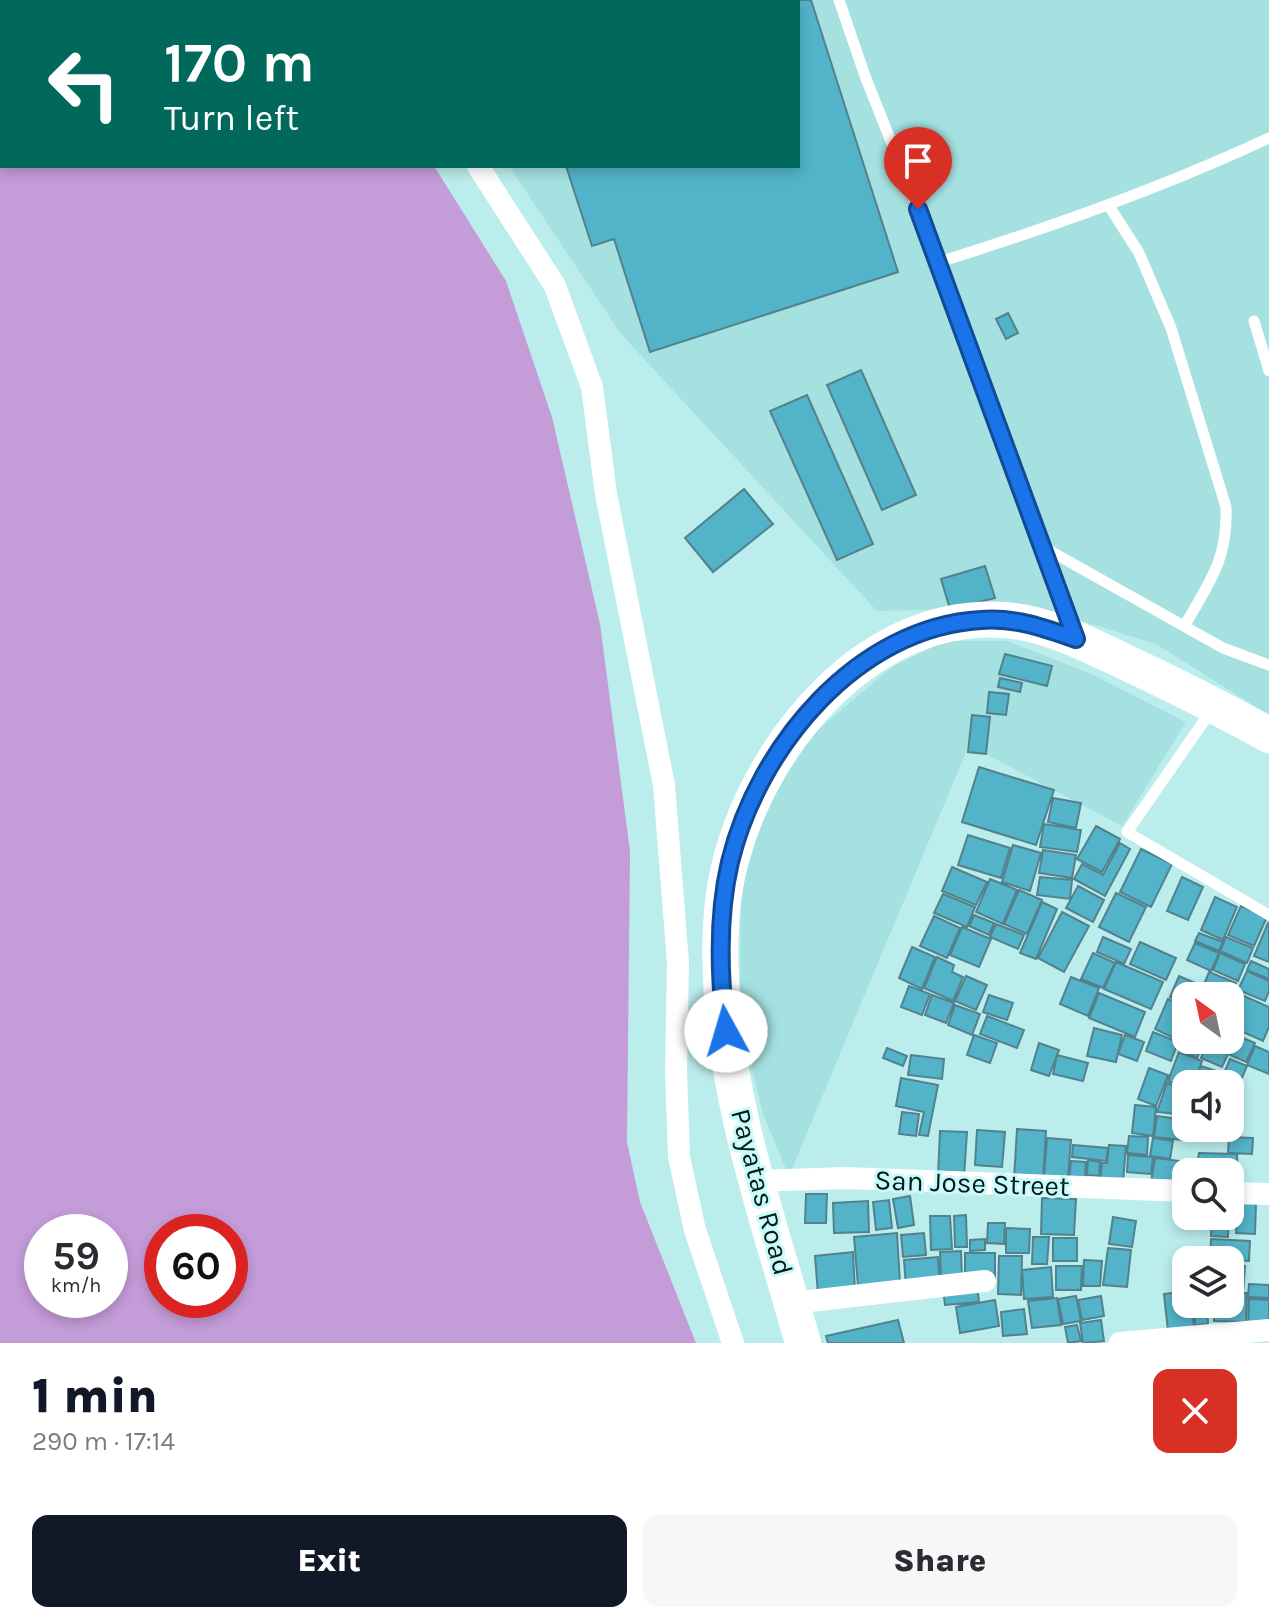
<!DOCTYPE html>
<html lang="en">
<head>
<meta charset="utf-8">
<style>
	body { margin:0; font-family:Karla,sans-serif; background:#f7f7f7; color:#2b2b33; height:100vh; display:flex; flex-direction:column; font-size:30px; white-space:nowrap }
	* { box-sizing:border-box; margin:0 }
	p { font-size:26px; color:#7c7c81 }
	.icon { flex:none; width:44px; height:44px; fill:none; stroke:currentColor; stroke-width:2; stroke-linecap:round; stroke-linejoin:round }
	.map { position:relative; height:1343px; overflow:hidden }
	.drawer { display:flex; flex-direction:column; background:#fff; flex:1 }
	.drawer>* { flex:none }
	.banner { position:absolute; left:0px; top:0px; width:800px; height:168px; box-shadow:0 4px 12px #0003; background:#00695c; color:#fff; overflow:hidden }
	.needle { width:52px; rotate:327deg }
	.buttons { position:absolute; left:1172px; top:982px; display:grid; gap:16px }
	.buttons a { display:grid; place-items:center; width:72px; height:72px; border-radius:16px; background:#fff; box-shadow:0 4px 12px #0003; font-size:40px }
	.speed { position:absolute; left:24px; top:1214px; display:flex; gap:16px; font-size:40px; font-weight:700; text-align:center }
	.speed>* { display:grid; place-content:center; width:104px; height:104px; border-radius:50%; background:#fff; box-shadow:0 4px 12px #0003; line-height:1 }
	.speed small { font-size:20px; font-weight:400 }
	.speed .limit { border:12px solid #d22; background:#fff; color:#111 }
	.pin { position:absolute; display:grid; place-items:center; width:68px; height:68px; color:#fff; margin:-82px -34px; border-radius:50% 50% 50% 0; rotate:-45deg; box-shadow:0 0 8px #0007 }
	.pin .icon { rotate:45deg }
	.me { position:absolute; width:88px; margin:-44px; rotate:354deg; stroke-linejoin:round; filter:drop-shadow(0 0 6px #0008) }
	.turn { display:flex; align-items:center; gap:28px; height:168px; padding:0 32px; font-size:36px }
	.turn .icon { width:104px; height:104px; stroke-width:2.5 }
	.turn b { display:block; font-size:56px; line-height:68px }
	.round { display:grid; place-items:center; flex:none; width:84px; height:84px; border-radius:16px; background:#f7f7f7 }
	.headline { display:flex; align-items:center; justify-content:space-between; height:136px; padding:0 32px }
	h1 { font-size:48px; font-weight:800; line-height:60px; color:#111827 }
	.cta { display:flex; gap:16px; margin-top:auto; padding:16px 32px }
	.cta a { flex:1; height:92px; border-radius:16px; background:#111827; color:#fff; font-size:32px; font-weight:800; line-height:92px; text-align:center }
	.cta a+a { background:#f7f7f7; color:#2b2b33 }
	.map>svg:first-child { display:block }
	.built { fill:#a4e1e0 }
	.forest { fill:#c49cd8; fill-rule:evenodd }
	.building { fill:#52b3c9; stroke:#53818c; stroke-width:2 }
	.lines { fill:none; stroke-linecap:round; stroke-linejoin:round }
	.service { stroke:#fff; stroke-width:11 }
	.minor { stroke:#fff; stroke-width:22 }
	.primary { stroke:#fff; stroke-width:36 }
	.route-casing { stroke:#114b97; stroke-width:20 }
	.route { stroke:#1a73e8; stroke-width:14 }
	.labels { text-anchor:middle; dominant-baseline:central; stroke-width:6; stroke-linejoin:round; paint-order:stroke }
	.street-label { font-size:28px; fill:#051919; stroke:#c7faf9 }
</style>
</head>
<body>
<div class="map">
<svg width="1269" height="1343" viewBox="0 0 1269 1343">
	<rect width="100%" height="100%" fill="#baedec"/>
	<path class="built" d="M398 0H1269V715L1156 644 1036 607 877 611 621 334 509 166H798V2Z
		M945 641H1007L1089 673 1186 722 1122 826 969 745 789 1176 763 1114 740 1015 741 893 770 790 812 735 892 667Z"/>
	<path class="forest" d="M0 0H311L312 2H2V166H434L506 281 552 417 600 624 630 851 627 1142 640 1202 696 1343H0ZM42 1232H110V1300H42ZM162 1232H230V1300H162Z"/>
	<path class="building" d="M442 0H811L898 272 650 352 614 239 592 246 566 166H798V2Z
		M1008 313 1018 333 1006 339 996 319Z
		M861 370 916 495 882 510 827 385Z
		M807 395 873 544 837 560 770 411Z
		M744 489 773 524 713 572 685 538Z
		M985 566 995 598 950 609 941 579Z
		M1005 654 1052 666 1047 686 999 674Z
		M1000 678 1022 683 1020 692 998 687Z
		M989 692 1009 694 1006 715 987 713Z
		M972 715 990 717 986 754 968 752Z
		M979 767 1054 790 1036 845 962 822Z
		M1053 798 1081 803 1076 828 1048 822Z
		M1044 824 1081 830 1077 852 1040 847Z
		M1096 826 1120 839 1102 872 1077 859Z
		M968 835 1010 848 1001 878 958 865Z
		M1120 843 1130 849 1105 896 1074 879 1082 864 1103 875Z
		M1013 845 1041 853 1030 891 1002 882Z
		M1141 849 1172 864 1151 907 1120 892Z
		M1043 850 1076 855 1072 878 1039 873Z
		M952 867 987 882 976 905 942 891Z
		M1040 877 1072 880 1070 899 1037 895Z
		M1182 877 1203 887 1188 920 1167 911Z
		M990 879 1017 890 1003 924 976 912Z
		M1078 886 1104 900 1093 922 1066 908Z
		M1019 890 1042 900 1027 934 1004 924Z
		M1116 893 1146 907 1129 942 1099 927Z
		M943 894 975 907 967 927 934 913Z
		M1215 897 1237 907 1223 940 1201 930Z
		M1042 902 1057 909 1036 959 1020 953Z
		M1241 906 1267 917 1254 946 1228 935Z
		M1062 912 1089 926 1064 972 1038 958Z
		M974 915 994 923 989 935 969 926Z
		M934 916 960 928 947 958 920 946Z
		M1268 923 1269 924V962L1254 956Z
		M996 924 1024 935 1018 949 990 937Z
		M962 927 991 939 979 967 950 955Z
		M1199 933 1223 942 1219 951 1195 941Z
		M1103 937 1131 949 1124 964 1097 952Z
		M1226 937 1253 948 1247 963 1220 951Z
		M1140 942 1176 958 1166 980 1130 964Z
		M1195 943 1219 953 1211 971 1187 960Z
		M912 947 935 957 922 989 899 978Z
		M1093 953 1115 963 1103 988 1081 979Z
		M1220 953 1245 964 1238 981 1213 970Z
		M937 957 954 965 952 972 963 977 953 1001 924 988Z
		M1251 961 1269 969V979L1247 970Z
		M1116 962 1163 982 1151 1009 1104 989Z
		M1247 971 1269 981V991L1265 1001 1238 990Z
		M1209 972 1236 983 1230 997 1218 996 1202 989Z
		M966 976 987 985 976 1010 955 1001Z
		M1179 976 1202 986 1197 996H1186V1004L1170 997Z
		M1071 977 1099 988 1088 1016 1060 1004Z
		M909 986 930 994 922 1015 901 1007Z
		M1235 992 1269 1007V1027L1263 1041 1230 1026V1003Z
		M1099 993 1145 1012 1135 1037 1089 1018Z
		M932 995 954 1003 946 1023 925 1015Z
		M989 995 1013 1003 1007 1020 983 1012Z
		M1168 999 1186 1007V1023L1178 1040 1155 1029Z
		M955 1005 980 1014 972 1035 948 1025Z
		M987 1016 1024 1030 1017 1048 980 1034Z
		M1186 1026V1040H1205L1197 1058 1176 1048Z
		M1094 1028 1122 1035 1116 1062 1087 1056Z
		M1230 1029 1238 1032 1222 1067 1201 1058 1209 1040H1230Z
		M1153 1032 1178 1042 1171 1061 1146 1051Z
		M974 1035 997 1043 990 1063 967 1055Z
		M1125 1035 1144 1042 1137 1061 1118 1054Z
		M1238 1036 1255 1043 1246 1062 1230 1055Z
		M1039 1043 1059 1050 1049 1076 1031 1070Z
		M1255 1046 1269 1052V1074L1247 1065Z
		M887 1048 907 1056 903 1066 883 1058Z
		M1179 1052 1202 1061 1194 1084H1186V1088L1168 1081Z
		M911 1055 944 1059 942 1079 908 1075Z
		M1057 1055 1088 1063 1083 1081 1053 1074Z
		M1230 1059 1247 1066 1241 1080 1224 1073Z
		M1201 1066 1225 1074 1222 1084H1195Z
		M1149 1068 1168 1075 1156 1106 1138 1099Z
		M901 1078 938 1085 928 1136 919 1135 924 1112 896 1106Z
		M1167 1083 1186 1091V1115L1157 1112Z
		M1135 1105 1156 1107 1153 1136 1132 1133Z
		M902 1112 919 1114 916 1136 899 1134Z
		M1157 1116 1186 1120V1128H1193L1192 1141 1154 1137Z
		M1017 1129 1046 1131 1043 1181 1014 1179Z
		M977 1130 1005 1132 1002 1167 975 1165Z
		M940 1131 967 1132 964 1177 938 1176Z
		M1129 1136 1148 1137 1147 1155 1127 1153Z
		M1229 1137 1253 1138 1252 1154 1228 1153Z
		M1047 1138 1071 1140 1068 1177 1044 1176Z
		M1153 1138 1173 1141 1170 1159 1150 1156Z
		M1073 1145 1108 1148 1106 1161 1072 1157Z
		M1109 1145 1126 1146 1123 1183 1100 1181 1102 1163H1107Z
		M1199 1153 1237 1154 1238 1177H1230V1172H1196Z
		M1128 1155 1153 1157 1151 1174 1127 1172Z
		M1155 1158 1180 1161 1176 1185 1151 1182Z
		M1088 1160 1100 1162 1099 1176 1087 1175Z
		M1071 1161 1086 1162 1085 1179 1069 1178Z
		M806 1194H827L826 1223H805Z
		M910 1196 914 1225 898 1228 893 1199Z
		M1042 1198 1076 1199 1074 1235 1041 1234Z
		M889 1200 892 1228 876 1230 873 1202Z
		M868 1201 869 1232 834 1233 833 1203Z
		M1238 1202 1256 1203 1255 1234 1236 1233Z
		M966 1215 967 1247H955L954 1216Z
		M930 1216H950L952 1249 931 1250Z
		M1212 1216H1229L1228 1237 1211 1236Z
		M1113 1217 1136 1221 1132 1247 1109 1244Z
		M988 1223H1005L1004 1244 987 1243Z
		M1006 1228 1030 1229 1029 1253H1006Z
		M897 1233 900 1283 858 1286 854 1237Z
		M924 1233 926 1255 903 1257 901 1235Z
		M1033 1237H1049L1047 1264H1032Z
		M1053 1238H1077V1261H1053Z
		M985 1239V1250L970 1251V1240Z
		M1211 1239 1250 1241 1249 1261 1210 1259Z
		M1108 1248 1131 1250 1127 1287 1103 1285Z
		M961 1251 962 1279 941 1280 940 1252Z
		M853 1252 855 1291 818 1294 815 1256Z
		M965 1253H995V1279H965Z
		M999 1256H1022L1021 1295 998 1294Z
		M938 1257 940 1284 906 1287 904 1260Z
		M1084 1260 1102 1261 1100 1286H1083Z
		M1230 1265 1245 1266 1243 1292 1230 1291Z
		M1056 1266H1082L1081 1290H1056Z
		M1051 1267 1053 1297 1024 1299 1022 1270Z
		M1249 1284 1269 1285V1298L1248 1297Z
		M977 1285 979 1302 945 1305 943 1289Z
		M1186 1291V1304H1192L1194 1329 1168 1331 1164 1294Z
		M1230 1293H1247L1246 1322 1214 1321V1304H1230Z
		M1076 1296 1081 1321 1063 1324 1058 1299Z
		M1101 1296 1104 1316 1082 1320 1078 1300Z
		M1057 1298 1061 1325 1032 1328 1028 1301Z
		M1249 1299 1269 1300V1327L1248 1326Z
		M995 1300 999 1326 960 1333 956 1307Z
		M1194 1304H1207L1208 1324 1195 1325Z
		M1024 1309 1027 1334 1003 1336 1001 1312Z
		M898 1320 904 1343H828L826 1336Z
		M1101 1320 1104 1341 1083 1343 1080 1323Z
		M1077 1325 1081 1341 1068 1343 1065 1327Z"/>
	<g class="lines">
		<path class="service" d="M839 0 865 76 939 262 1073 631
			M1109 206 1139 253 1171 328 1226 507C1228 559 1210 581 1185 625
			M939 262C1052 227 1162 188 1269 138
			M1254 321 1269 371
			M1043 547 1223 648 1269 665
			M1211 711 1127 832 1269 915"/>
		<path class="minor" d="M369 0 370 2
			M478 166 555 286 592 387 606 494 664 785 678 963 676 1071 679 1157 695 1230 733 1343
			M757 1181 846 1178 1186 1191
			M1230 1193 1269 1194
			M792 1303 985 1281
			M1120 1343 1269 1330"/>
		<path class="primary" d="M803 1343C770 1224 726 1104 721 979 719 940 721 897 731 859 763 740 870 610 1005 620 1045 623 1083 642 1119 659 1170 683 1220 708 1269 735"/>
	</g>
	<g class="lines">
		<g class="route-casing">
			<path id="route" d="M726 1031C719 975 717 917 730 862 758 747 857 627 981 620 1014 617 1045 628 1076 639L918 209"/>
		</g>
		<use href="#route" class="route"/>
	</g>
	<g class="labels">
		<g class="street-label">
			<text transform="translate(972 1183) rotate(2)">San Jose Street</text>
			<text transform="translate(762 1192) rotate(75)">Payatas Road</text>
		</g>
	</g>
</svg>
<div class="buttons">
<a><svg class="needle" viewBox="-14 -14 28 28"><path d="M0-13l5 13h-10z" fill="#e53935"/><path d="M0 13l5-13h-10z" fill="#7c7c81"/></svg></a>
<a><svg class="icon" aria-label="sound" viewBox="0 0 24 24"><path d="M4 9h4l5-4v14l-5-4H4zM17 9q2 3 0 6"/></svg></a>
<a><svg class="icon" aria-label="search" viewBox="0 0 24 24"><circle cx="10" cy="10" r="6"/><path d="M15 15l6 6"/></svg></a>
<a><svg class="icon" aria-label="layers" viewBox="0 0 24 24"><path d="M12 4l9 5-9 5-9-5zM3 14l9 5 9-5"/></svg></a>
</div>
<div class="speed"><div>59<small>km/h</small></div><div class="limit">60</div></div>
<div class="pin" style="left:918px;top:209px;background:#d93025"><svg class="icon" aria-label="arrive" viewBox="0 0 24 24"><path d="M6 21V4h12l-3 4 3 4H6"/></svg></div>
<svg class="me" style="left:726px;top:1031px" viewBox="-20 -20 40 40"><circle r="19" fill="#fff"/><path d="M0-13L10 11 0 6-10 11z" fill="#1a73e8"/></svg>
<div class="banner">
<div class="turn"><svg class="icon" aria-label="left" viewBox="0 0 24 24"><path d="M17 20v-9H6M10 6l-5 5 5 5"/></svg><div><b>170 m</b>Turn left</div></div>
</div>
</div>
<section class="drawer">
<div class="headline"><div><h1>1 min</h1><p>290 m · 17:14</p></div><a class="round" style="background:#d93025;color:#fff"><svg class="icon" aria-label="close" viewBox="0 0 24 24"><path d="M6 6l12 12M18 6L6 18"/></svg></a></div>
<div class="cta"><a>Exit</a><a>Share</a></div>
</section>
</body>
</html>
